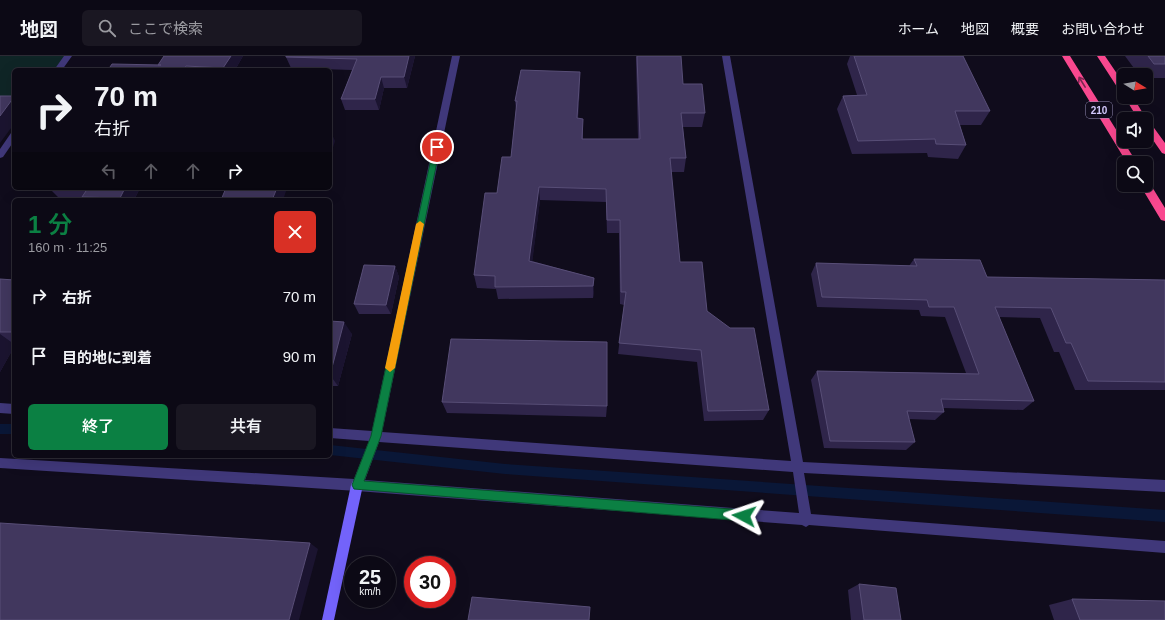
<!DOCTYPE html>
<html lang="ja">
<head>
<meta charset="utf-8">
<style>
	body { margin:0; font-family:Helvetica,"Noto Sans JP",sans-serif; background:#1a1722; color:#f1f3f6; height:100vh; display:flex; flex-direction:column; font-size:15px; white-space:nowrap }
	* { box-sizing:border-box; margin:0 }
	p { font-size:13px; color:#9a9aa0 }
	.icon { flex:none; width:22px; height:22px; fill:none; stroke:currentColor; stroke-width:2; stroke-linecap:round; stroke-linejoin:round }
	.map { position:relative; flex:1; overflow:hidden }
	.panel { position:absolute; left:12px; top:142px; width:320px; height:260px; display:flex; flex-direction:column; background:#0c0915; border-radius:6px; box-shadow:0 4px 16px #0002,0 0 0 1px #2c2a34 }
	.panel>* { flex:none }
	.hud { position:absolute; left:12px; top:12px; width:320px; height:122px; border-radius:6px; box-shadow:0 4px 16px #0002,0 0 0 1px #2c2a34; background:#0c0915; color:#f1f3f6; overflow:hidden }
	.needle { width:26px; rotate:101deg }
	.buttons { position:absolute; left:1117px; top:12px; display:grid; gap:8px }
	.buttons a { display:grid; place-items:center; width:36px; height:36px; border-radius:6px; background:#0c0915; box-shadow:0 4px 16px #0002,0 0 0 1px #2c2a34; font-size:20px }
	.speed { position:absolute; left:344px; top:500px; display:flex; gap:8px; font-size:20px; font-weight:700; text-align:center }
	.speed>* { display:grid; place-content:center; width:52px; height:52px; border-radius:50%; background:#0c0915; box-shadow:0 4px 16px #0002,0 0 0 1px #2c2a34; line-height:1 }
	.speed small { font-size:10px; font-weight:400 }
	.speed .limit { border:6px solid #d22; background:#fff; color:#111 }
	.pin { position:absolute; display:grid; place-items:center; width:34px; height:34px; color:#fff; margin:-17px; border:2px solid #fff; border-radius:50%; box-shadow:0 1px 4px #0007 }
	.me { position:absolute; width:44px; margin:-22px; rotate:275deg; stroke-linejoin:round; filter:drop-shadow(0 0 3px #0008) }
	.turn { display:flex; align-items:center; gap:14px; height:84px; padding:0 16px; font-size:18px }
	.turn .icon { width:52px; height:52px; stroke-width:2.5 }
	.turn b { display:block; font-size:28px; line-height:34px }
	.lanes { display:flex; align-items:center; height:38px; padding:0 16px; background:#0003; justify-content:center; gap:20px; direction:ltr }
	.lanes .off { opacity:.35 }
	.round { display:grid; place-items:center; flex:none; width:42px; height:42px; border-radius:6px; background:#1a1722 }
	.overview { display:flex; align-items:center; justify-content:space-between; height:68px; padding:0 16px }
	h1 { font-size:24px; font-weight:600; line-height:30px; color:#0b8043 }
	.cta { display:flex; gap:8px; margin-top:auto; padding:8px 16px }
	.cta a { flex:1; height:46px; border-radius:6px; background:#0b8043; color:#fff; font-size:16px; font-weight:600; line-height:46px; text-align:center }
	.cta a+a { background:#1a1722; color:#f1f3f6 }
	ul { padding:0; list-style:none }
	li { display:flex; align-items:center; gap:12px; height:60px; padding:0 16px }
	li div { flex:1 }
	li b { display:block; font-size:15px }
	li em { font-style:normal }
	header { display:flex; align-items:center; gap:24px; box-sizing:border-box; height:56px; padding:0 20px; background:#0c0915; border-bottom:1px solid #2c2a34 }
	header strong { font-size:19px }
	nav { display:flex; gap:22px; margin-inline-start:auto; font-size:14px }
	.search { width:280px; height:36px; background:#1a1722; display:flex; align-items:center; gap:10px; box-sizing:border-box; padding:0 14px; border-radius:6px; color:#9a9aa0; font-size:15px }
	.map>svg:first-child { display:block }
	.green { fill:#0f2526 }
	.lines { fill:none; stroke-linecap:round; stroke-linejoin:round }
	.stream { fill:#0a1737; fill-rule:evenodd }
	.street { fill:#40387a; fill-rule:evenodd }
	.secondary { fill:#7363fa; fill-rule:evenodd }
	.highway { fill:#f9488f; fill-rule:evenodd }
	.wall { fill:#2f254a }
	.shaded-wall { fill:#1b1430 }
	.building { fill:#41375e; stroke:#584e77 }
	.oneway { stroke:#792750 }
	.route { fill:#0b8043; stroke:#07532c }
	.slow { fill:#f59e0b }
	.labels { text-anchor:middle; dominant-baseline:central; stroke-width:4; stroke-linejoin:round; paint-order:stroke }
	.shield { fill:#100c1c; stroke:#9890ba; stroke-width:1 }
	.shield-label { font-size:10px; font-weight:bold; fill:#d3c9fd }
</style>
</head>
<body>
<header>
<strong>地図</strong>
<div class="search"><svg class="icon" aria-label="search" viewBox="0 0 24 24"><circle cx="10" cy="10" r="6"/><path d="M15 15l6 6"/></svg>ここで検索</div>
<nav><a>ホーム</a><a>地図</a><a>概要</a><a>お問い合わせ</a></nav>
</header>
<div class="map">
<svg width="1165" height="564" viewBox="0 0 1165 564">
	<rect width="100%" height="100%" fill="#100c1c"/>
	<path class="green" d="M0 0H68L58 14H14V50L0 49Z"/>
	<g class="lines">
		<path class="stream" d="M0 368H14V378H0Z
			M330 389 505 408 1165 454V466L505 418 330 399Z"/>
		<path class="street" d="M64 0H72L62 14H54Z
			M452 0H460L382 376 791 405 722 0H730L803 406 1165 424V436L804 417 811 458 1165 485V497L809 469 806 471 802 469 357 435 0 412V402L354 423 369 385 330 382V372L372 375ZM379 386 793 416 799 457 365 424Z
			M14 76V85L3 101 0 102V93L11 77Z
			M0 347 14 348V358L0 357Z"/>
		<path class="secondary" d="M357 423 361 425 363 429 334 564H322L351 429 353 425Z"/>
		<path class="highway" d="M1062 0H1070L1137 107H1127Z
			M1097 0H1105L1124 28V38L1121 37Z
			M1124 40 1133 41 1147 64 1149 65 1165 87V98L1162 97 1146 74V63H1138Z
			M1146 126H1149L1165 152V165L1161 164 1140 129H1146Z"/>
	</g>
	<path class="wall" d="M243 0 235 14H108L158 9Z
		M415 0 407 32H384L379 54H345L341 43 352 14 291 12 286 1Z
		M636 0 683 28 705 57 702 71H683L686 102 684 116H671L680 206 707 255 769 354 763 364 704 365 697 306 618 298 624 249 620 248 619 177H607L606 146 540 144 532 205 594 222V234L593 242 498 243 496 233 477 232 474 219 497 137 511 101 516 53 515 45 580 30 578 62 583 77V83H638L636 6Z
		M850 0H963L990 55 981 69H960L966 89 958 103 928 101 927 97 852 98 837 53 843 40 857 39 847 8Z
		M1125 0H1165V22H1146V19H1139Z
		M49 132H140L134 144H85L84 142H59Z
		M914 203 987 221 1165 224V334H1075L1059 296H1054L1040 262 999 261 1034 345 1023 354 943 352 944 356 935 364 909 363 915 386 906 394 824 392 811 324 817 315 966 317 945 261 921 260 919 254 817 251 811 218 816 207 909 210Z
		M395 210 399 221 391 258H359L354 248Z
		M0 223 14 224V291L0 316Z
		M330 265 352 278 338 330H330Z
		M442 346 607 350 606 361 447 357Z
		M859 528 901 564H851L848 534Z
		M1072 543 1165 564H1054L1049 549Z"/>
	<path class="shaded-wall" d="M231 0H243L235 14H224L223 12Z
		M409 0H415L407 32 404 21Z
		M186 10 188 14H184Z
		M580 16V30L577 77V62Z
		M381 21 384 32 379 54 375 43Z
		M14 41V68L0 87V60Z
		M330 74 335 85 330 101Z
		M539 131 540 144 531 217 529 205Z
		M125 132H140L134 144H121L120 142Z
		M277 132H287L283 144H272Z
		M395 210 399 221 391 258 386 249Z
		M594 222V234L593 242V230Z
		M344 266 352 278 338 330 330 319Z
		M0 278 14 288V291L0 316Z
		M310 487 318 493 299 564H289Z"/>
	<path class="building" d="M164 0H231L223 12 186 10 184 14H108L112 8 161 9H158Z
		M286 0H409L404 21H381L375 43H341L357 3 286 1Z
		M637 0H681L683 28H702L705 57H681L686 102H670L680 206H702L707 255 730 272H754L769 354 708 355 701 294 619 287 626 236H621L620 164H607L606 133 539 131 529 205 594 222 593 230 495 231V220L474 219 485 137H497L502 101H511L517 45H515L521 14 580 16 577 62 583 63 582 83H640Z
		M854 0H963L990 55H955L966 89 936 88 935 83 858 85 843 40 867 39Z
		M1148 0H1165V8H1154Z
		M0 40H14V41L0 60Z
		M88 132H125L120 142 82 141Z
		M226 132H277L272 144H221Z
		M914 203 980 204 987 221 1165 224V326L1088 325 1071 287H1066L1051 252 995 251 1034 345 941 343 944 356 907 355 915 386 830 385 817 315 979 318 954 251H929L927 244 822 241 816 207 917 210Z
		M364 209 395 210 386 249 354 248Z
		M0 223 14 224V276H0Z
		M330 265 344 266 330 319Z
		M451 283 607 286V350L442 346Z
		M0 467 310 487 289 564H0Z
		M859 528 896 532 901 564H864Z
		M472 541 590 551 589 564H468Z
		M1072 543 1165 545V564H1080Z"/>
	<defs><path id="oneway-shaft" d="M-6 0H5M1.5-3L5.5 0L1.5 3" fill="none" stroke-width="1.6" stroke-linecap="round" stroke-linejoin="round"/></defs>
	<use class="oneway" href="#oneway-shaft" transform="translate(1082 26) rotate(-122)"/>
	<path class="route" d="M434 89H439L440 91 381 380 364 425 744 454 748 456 749 460 748 463 744 465 354 433 352 429 371 380Z"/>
	<path class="slow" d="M420 165 424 168 395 312 390 316 385 312 416 168Z"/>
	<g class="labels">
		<rect class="shield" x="1086" y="46" width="26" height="16" rx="3"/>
		<g class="shield-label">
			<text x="1099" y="54">210</text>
		</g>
	</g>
</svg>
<div class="buttons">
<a><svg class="needle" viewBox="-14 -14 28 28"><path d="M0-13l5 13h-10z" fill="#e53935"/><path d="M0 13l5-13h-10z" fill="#9a9aa0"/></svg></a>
<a><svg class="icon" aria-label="sound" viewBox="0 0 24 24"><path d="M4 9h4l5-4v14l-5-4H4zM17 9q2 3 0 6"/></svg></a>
<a><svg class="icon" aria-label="search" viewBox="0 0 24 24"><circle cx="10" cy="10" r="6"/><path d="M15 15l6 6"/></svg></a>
</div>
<div class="speed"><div>25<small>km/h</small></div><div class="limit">30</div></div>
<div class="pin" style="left:437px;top:91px;background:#d93025"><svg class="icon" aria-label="arrive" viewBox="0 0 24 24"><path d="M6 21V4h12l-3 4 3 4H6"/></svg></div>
<svg class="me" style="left:744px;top:460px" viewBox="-20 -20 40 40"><path d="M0-17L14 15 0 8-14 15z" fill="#0b8043" stroke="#fff" stroke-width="4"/></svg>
<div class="hud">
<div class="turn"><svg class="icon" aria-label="right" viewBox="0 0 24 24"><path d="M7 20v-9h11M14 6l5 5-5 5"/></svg><div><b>70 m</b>右折</div></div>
<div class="lanes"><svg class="icon off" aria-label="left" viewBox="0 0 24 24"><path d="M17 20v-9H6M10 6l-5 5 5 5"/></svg><svg class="icon off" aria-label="ahead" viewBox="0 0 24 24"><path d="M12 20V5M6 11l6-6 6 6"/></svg><svg class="icon off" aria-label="ahead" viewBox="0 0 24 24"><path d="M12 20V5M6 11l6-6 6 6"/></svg><svg class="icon" aria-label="right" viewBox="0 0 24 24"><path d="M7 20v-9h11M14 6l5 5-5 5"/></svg></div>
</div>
<section class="panel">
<div class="overview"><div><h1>1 分</h1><p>160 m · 11:25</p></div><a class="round" style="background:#d93025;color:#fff"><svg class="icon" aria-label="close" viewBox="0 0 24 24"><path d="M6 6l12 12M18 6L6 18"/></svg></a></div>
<ul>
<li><svg class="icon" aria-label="right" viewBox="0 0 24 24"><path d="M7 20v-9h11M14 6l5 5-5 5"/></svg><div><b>右折</b></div><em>70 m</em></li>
<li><svg class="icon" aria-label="arrive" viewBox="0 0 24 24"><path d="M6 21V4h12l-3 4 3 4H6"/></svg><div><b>目的地に到着</b></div><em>90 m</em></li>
</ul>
<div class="cta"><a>終了</a><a>共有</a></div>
</section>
</div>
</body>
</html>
